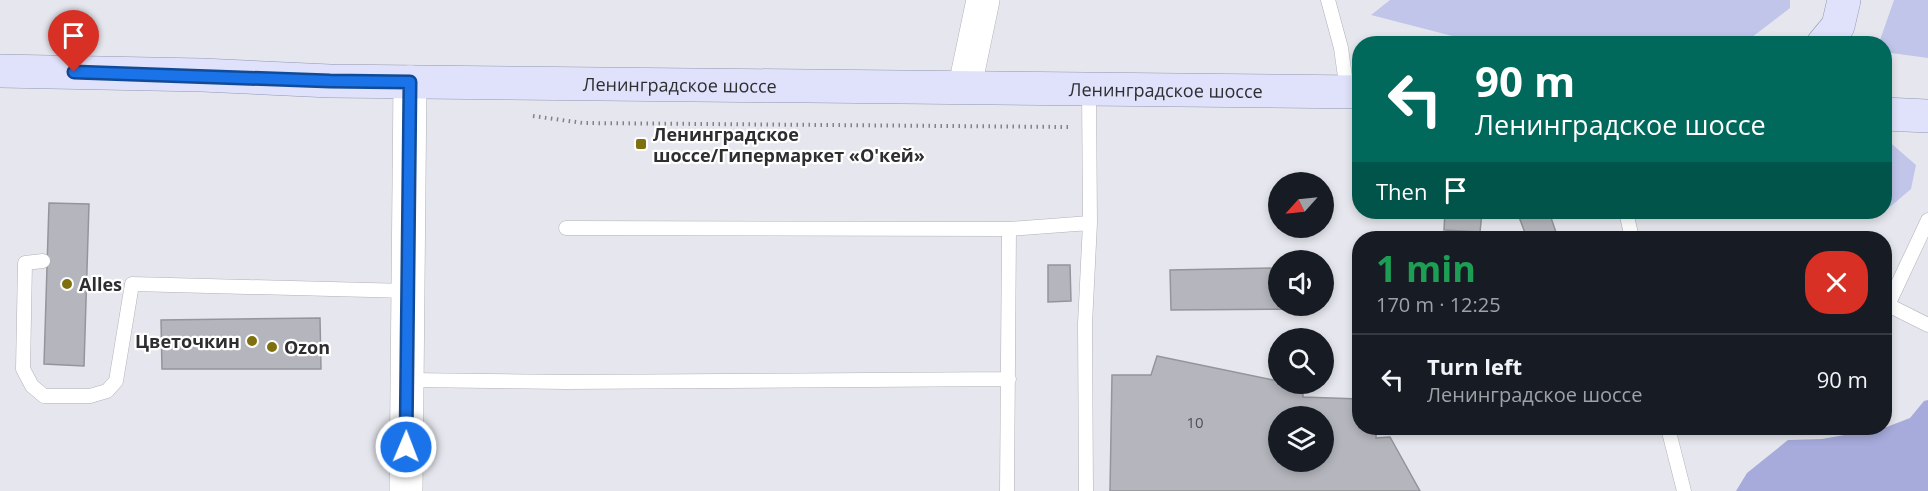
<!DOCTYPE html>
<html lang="en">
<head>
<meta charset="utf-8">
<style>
	body { margin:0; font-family:"Open Sans",sans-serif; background:#20242c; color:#f1f3f6; height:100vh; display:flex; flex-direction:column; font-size:22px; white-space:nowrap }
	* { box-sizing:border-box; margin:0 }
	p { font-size:20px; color:#9ea1a6 }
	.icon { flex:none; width:33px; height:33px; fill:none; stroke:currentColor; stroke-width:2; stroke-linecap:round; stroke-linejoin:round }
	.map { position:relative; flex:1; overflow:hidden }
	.drawer { position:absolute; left:1352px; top:231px; width:540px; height:204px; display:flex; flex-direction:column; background:#171b24; border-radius:24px; box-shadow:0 3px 9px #0003 }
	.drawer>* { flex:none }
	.banner { position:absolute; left:1352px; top:36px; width:540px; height:183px; border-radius:24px; box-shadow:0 3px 9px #0003; background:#00695c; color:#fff; overflow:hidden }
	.needle { width:39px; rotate:243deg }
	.tools { position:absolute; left:1268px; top:172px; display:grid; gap:12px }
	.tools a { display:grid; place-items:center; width:66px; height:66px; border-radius:50%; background:#171b24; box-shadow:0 3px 9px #0003; font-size:30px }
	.pin { position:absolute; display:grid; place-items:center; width:51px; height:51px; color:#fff; margin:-62px -26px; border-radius:50% 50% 50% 0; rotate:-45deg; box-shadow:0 0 6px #0007 }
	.pin .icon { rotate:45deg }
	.me { position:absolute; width:66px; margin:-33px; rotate:1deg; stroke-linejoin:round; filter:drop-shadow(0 0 4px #0008) }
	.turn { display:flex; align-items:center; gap:21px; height:126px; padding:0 24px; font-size:27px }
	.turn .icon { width:78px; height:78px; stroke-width:2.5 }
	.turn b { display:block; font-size:42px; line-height:51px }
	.then { display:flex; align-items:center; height:57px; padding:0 24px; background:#0003; gap:12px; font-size:22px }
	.round { display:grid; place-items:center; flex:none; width:63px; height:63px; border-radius:24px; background:#20242c }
	.summary { display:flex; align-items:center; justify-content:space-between; height:102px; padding:0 24px }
	h1 { font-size:36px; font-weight:700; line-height:45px; color:#1e9e55 }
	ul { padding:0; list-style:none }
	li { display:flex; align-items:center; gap:18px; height:90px; padding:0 24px; border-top:2px solid #363941 }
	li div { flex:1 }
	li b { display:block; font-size:22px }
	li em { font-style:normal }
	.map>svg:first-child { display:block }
	.green { fill:#c1c5ea }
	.forest { fill:#a6abdb }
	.building { fill:#b5b6bd; stroke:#94959b; stroke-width:1.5; fill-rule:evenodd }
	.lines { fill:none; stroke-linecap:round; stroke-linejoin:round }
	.lane-casing { stroke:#b0b1b8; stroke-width:15 }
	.secondary-casing { stroke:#b0b1b8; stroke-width:34 }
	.primary-casing { stroke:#9397b2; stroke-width:34 }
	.path { stroke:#828388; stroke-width:4; stroke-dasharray:1.5 4.5; stroke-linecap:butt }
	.lane { stroke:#fff; stroke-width:14 }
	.secondary { stroke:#fff; stroke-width:33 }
	.primary { stroke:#dfe2fa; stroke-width:33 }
	.route-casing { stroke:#114b97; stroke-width:15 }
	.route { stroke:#1a73e8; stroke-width:10 }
	.poi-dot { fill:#7e700f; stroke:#fff; stroke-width:2 }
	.labels { text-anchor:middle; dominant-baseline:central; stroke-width:4.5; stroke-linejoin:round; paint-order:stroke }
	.number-label { font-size:15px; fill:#505054 }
	.street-label { font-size:18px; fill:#2e2e31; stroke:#fff }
	.poi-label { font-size:18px; font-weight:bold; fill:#2e2e31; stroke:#fff; text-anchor:start }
</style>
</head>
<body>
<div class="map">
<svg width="1928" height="491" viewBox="0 0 1928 491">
	<rect width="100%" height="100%" fill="#e6e7ee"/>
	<path class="green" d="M1390 0H1790V8L1743 44 1506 43 1464 39 1371 15Z
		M1894 0H1928V58L1884 52V44L1879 43Z
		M1885 138 1916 165 1911 189 1884 212H1871H1884Z"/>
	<path class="forest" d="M1928 400V491H1736L1747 473 1788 440 1822 439 1884 428 1910 418 1924 401Z"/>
	<path class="building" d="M49 203 89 204 84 366 44 364Z
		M1445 212H1482L1480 232 1444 230Z
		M1536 212H1549L1558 238H1527L1519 217Z
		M1048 265H1070L1071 301 1048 302Z
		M1278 268V306H1310V309L1171 310 1170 270Z
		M320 318 321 369H162L161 320Z
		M1157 356 1278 381V384L1303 386V397L1359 399V428H1376V438L1390 437 1420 491H1110L1112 375H1151ZM1278 417H1323V462H1278Z"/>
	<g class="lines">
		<g class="lane-casing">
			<path id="lane" d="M1328 0 1341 48 1347 91
				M1626 212 1632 238
				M566 228 1009 229 1090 223
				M43 261 25 263 23 369 32 386 44 396H90L107 391 116 381 132 284 408 291
				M1888 305 1928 220
				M1884 306 1888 305 1928 325
				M407 380 566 382 1009 379
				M1668 428 1684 491
				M1007 491 1009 229
				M1086 491 1085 324 1090 223 1089 90"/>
		</g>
		<g class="secondary-casing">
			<path id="secondary" d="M965 86 983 0
				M406 491 410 82"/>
		</g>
		<g class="primary-casing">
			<g id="primary">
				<path d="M1823 44 1838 26 1844 0"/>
				<path id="s1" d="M0 71 202 75 330 81 1359 92"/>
				<path d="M1884 114 1928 116"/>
			</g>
		</g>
		<path class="path" d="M533 116 583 123 1069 127"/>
		<use href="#lane" class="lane"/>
		<use href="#secondary" class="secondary"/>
		<use href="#primary" class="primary"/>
	</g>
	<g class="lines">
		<g class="route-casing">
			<path id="route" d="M74 72 330 81 410 82 406 447"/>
		</g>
		<use href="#route" class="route"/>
	</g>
	<g class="poi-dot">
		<rect x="635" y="138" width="12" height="12" rx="3"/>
		<circle cx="67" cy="284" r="6"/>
		<circle cx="252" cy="341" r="6"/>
		<circle cx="272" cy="347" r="6"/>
	</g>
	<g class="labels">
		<g class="number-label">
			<text x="1195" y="422">10</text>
		</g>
		<g class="street-label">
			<text stroke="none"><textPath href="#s1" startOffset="680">Ленинградское шоссе</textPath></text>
			<text stroke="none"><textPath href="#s1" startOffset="1166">Ленинградское шоссе</textPath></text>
		</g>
		<g class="poi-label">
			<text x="653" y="134">Ленинградское<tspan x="653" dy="21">шоссе/Гипермаркет «О'кей»</tspan></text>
			<text x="79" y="284">Alles</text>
			<text x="240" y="341" text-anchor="end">Цветочкин</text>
			<text x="284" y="347">Ozon</text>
		</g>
	</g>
</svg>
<div class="tools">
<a><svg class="needle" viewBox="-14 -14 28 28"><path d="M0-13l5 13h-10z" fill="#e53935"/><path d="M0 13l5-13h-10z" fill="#9ea1a6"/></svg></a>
<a><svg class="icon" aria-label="sound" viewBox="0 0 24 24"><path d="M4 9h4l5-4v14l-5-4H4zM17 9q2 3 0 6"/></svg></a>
<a><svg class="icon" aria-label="search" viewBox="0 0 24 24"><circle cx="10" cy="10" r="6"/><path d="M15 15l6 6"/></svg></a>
<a><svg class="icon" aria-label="layers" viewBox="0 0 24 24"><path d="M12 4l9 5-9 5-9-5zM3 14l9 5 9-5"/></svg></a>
</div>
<div class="pin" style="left:74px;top:72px;background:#d93025"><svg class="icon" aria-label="arrive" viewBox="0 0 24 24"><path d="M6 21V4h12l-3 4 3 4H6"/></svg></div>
<svg class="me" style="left:406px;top:447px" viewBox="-20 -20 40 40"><circle r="17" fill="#1a73e8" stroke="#fff" stroke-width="3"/><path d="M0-11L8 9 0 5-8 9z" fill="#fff"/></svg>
<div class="banner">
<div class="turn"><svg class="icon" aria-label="left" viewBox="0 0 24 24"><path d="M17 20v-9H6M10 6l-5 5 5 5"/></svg><div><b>90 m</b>Ленинградское шоссе</div></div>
<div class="then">Then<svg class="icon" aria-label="arrive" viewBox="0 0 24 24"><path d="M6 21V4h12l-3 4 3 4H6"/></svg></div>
</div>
<section class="drawer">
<div class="summary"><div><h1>1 min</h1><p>170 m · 12:25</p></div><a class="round" style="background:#d93025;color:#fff"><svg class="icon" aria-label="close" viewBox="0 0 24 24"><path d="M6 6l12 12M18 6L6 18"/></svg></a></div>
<ul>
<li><svg class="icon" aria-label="left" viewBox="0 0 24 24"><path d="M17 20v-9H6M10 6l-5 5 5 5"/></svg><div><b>Turn left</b><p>Ленинградское шоссе</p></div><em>90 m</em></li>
</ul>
</section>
</div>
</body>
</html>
